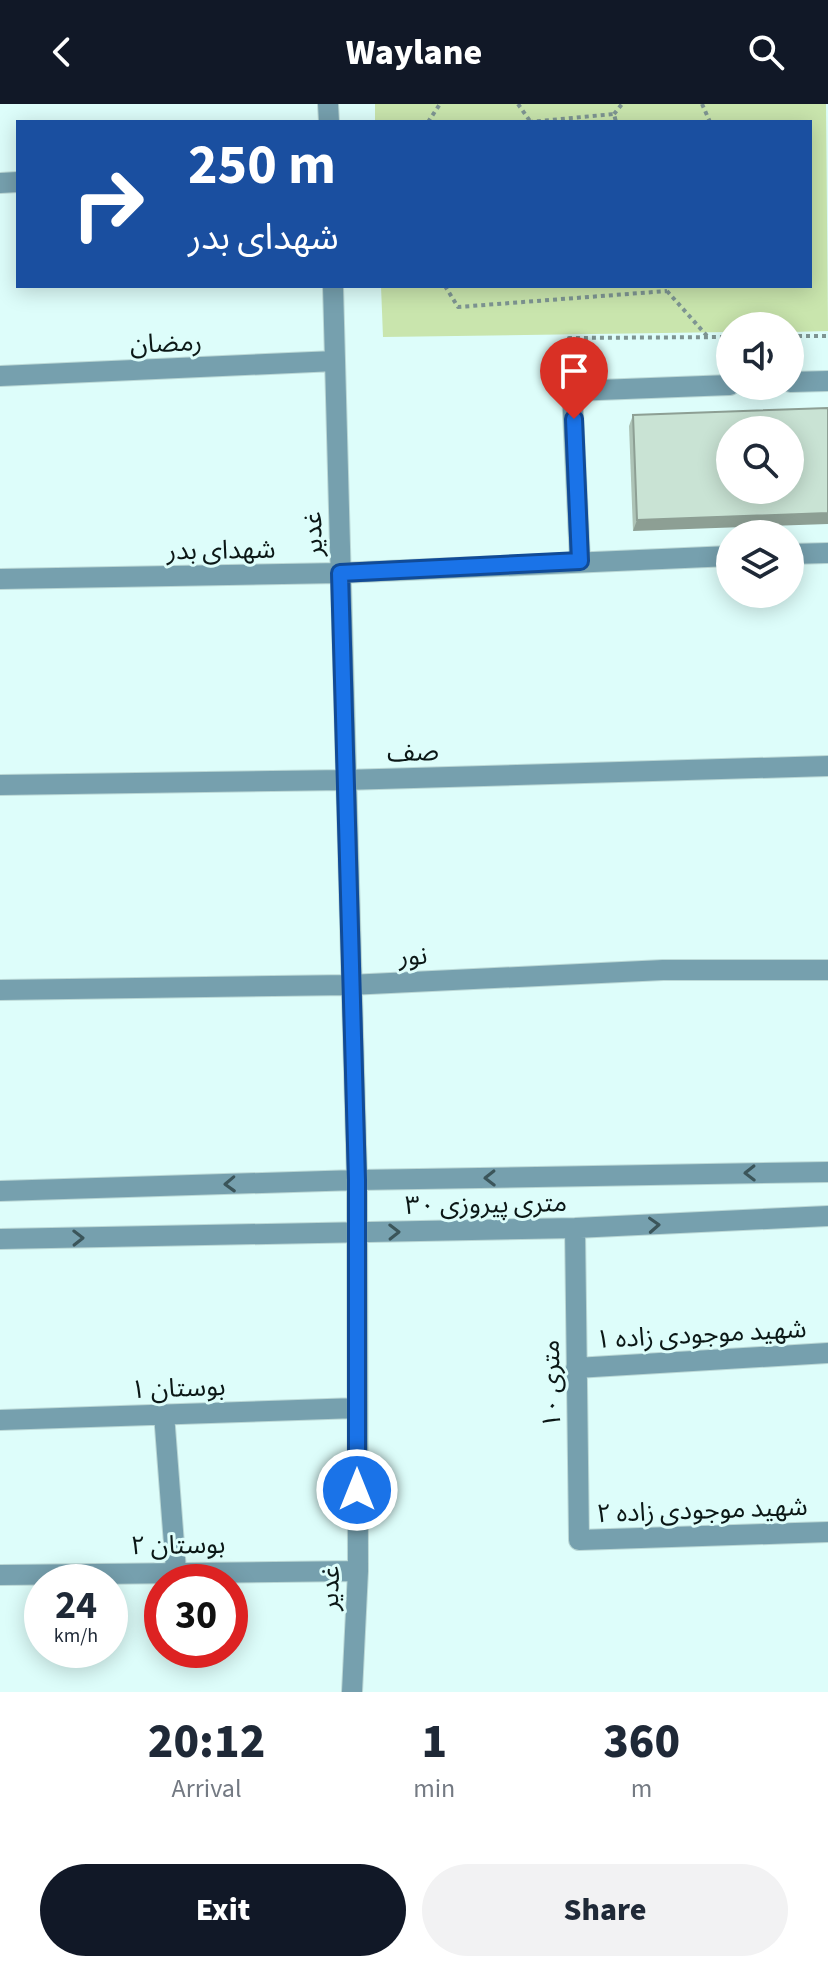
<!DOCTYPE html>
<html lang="en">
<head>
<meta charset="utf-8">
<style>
	body { margin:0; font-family:"Source Sans 3","Noto Sans Arabic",sans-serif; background:#f2f2f3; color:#1f2937; height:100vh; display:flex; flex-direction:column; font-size:30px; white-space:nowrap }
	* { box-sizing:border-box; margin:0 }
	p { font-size:26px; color:#747a83 }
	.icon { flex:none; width:44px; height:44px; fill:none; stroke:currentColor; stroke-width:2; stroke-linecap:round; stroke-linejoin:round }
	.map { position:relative; height:1588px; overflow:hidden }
	.drawer { display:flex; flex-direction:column; background:#fff; flex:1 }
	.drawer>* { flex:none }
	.top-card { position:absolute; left:16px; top:16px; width:796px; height:168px; border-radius:0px; box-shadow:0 4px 20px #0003; background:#1a4fa0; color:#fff; overflow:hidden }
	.fabs { position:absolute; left:716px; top:208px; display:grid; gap:16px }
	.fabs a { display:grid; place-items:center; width:88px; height:88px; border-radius:50%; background:#fff; box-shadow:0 4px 20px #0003; font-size:40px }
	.speed { position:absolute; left:24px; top:1460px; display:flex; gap:16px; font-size:40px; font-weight:700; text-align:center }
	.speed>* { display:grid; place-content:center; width:104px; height:104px; border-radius:50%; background:#fff; box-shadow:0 4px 20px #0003; line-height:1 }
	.speed small { font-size:20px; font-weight:400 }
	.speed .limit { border:12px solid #d22; background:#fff; color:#111 }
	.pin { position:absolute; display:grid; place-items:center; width:68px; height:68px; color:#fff; margin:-82px -34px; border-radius:50% 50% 50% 0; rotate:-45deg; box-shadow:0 0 8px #0007 }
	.pin .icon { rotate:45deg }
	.me { position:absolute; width:88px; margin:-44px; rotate:0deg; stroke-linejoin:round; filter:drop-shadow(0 0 6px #0008) }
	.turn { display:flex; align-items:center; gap:28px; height:168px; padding:0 40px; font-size:36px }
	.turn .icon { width:104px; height:104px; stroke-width:2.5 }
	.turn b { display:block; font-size:56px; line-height:68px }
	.eta { display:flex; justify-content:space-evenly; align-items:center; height:136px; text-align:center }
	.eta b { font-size:48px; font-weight:800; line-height:56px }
	.action { display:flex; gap:16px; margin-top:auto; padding:16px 40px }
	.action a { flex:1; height:92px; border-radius:48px; background:#111827; color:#fff; font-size:32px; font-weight:800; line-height:92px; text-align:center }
	.action a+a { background:#f2f2f3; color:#1f2937 }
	header { display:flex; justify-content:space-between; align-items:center; height:104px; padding:0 40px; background:#111827; color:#fff; font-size:36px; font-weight:800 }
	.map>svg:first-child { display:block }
	.green { fill:#c9e5ad }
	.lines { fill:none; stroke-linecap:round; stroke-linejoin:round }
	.minor-casing { stroke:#bbd8d6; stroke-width:22 }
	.path { stroke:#7e9592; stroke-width:4; stroke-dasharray:4 4; stroke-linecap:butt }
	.minor { stroke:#76a0ae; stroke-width:20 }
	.wall { fill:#adc3b6 }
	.shaded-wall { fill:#8d9f94 }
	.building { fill:#c9e3d4; stroke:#8d9f94; stroke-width:2; fill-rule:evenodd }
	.oneway { stroke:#3b555a }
	.route-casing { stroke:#114b97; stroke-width:20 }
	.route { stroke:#1a73e8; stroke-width:14 }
	.labels { text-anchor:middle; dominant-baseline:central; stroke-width:6; stroke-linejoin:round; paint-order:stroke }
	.street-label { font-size:26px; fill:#0b1716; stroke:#ddfdfa }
</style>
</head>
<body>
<header><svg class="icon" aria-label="back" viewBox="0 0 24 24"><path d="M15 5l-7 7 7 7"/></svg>Waylane<svg class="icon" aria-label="search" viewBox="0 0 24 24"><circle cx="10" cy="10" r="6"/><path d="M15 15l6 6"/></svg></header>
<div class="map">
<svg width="828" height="1588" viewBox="0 0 828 1588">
	<rect width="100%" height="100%" fill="#ddfdfa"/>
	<path class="green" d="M375 0H826L828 227 790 228V222H730V228L383 233 381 182H810V18H375Z"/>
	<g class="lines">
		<g class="minor-casing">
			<path id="minor" d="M328 0 329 18
				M0 79 18 78
				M333 182 357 1076 358 1467 352 1588
				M0 272 335 257
				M790 278 828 277
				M790 450 828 449
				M580 457 572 287 730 281
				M0 475 340 469 730 452
				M0 681 344 676 828 662
				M0 886 349 881 663 866H828
				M0 1087 357 1076 828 1068
				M575 1124 579 1436 828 1428
				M0 1135 575 1124 828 1112
				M576 1264 828 1249
				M164 1310 176 1466
				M0 1316 357 1304
				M0 1471 358 1467"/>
		</g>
		<path class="path" d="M518 0 530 17
			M702 0 710 18
			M614 10 622 0
			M428 18 440 0
			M529 18 614 10 616 18
			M445 182 458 203 667 187
			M667 187 708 233
			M790 232H828
			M571 267 569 234 730 233"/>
		<use href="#minor" class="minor"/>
	</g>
	<path class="wall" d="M828 304 633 427 629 322 633 311Z"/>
	<path class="shaded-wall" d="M828 409V420L633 427 637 416Z"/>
	<path class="building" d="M828 304V409L637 416 633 311ZM730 326H790V386H730Z"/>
	<defs><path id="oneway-chevron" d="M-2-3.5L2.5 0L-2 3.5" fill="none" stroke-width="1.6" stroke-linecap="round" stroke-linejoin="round" transform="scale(2)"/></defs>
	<g class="oneway">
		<use href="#oneway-chevron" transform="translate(750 1069) rotate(179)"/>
		<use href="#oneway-chevron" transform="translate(490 1074) rotate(179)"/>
		<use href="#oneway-chevron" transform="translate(230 1080) rotate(178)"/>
		<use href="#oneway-chevron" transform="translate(654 1121) rotate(-3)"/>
		<use href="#oneway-chevron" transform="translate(394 1128) rotate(-1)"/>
		<use href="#oneway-chevron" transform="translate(78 1134) rotate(-1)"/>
	</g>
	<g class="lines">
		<g class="route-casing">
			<path id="route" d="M357 1386V1076L340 469 580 457 574 315"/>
		</g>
		<use href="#route" class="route"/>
	</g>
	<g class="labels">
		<g class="street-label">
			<text transform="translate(166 239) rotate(-2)">رمضان</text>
			<text transform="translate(313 430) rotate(-91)">غدیر</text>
			<text transform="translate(221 446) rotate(-1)">شهدای بدر</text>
			<text transform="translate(413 648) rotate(-2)">صف</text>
			<text transform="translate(413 852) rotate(-3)">نور</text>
			<text transform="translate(486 1100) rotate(-1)">۳۰ متری پیروزی</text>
			<text transform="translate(701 1230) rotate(-3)">شهید موجودی زاده ۱</text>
			<text transform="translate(551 1280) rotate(-91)">۱۰ متری</text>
			<text transform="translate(178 1284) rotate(-2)">بوستان ۱</text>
			<text transform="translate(702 1406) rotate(-2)">شهید موجودی زاده ۲</text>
			<text transform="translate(178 1441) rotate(-1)">بوستان ۲</text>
			<text transform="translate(330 1484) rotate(-88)">غدیر</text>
		</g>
	</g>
</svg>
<div class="fabs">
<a><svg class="icon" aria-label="sound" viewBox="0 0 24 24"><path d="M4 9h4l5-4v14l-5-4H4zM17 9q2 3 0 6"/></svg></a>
<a><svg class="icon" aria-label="search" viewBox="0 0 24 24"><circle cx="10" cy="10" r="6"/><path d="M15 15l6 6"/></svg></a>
<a><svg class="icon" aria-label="layers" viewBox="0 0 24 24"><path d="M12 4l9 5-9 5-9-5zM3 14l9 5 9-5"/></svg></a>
</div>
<div class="speed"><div>24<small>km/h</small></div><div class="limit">30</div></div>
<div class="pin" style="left:574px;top:315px;background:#d93025"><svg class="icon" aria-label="arrive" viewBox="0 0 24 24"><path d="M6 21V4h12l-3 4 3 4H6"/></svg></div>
<svg class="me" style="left:357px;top:1386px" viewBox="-20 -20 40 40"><circle r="17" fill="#1a73e8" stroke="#fff" stroke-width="3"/><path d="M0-11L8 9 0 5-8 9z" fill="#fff"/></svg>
<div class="top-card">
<div class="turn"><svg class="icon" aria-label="right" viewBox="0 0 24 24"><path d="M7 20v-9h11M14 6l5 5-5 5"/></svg><div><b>250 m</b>شهدای بدر</div></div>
</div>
</div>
<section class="drawer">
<div class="eta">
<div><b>20:12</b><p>Arrival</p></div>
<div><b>1</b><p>min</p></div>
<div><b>360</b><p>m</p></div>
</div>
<div class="action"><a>Exit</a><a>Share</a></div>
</section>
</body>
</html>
